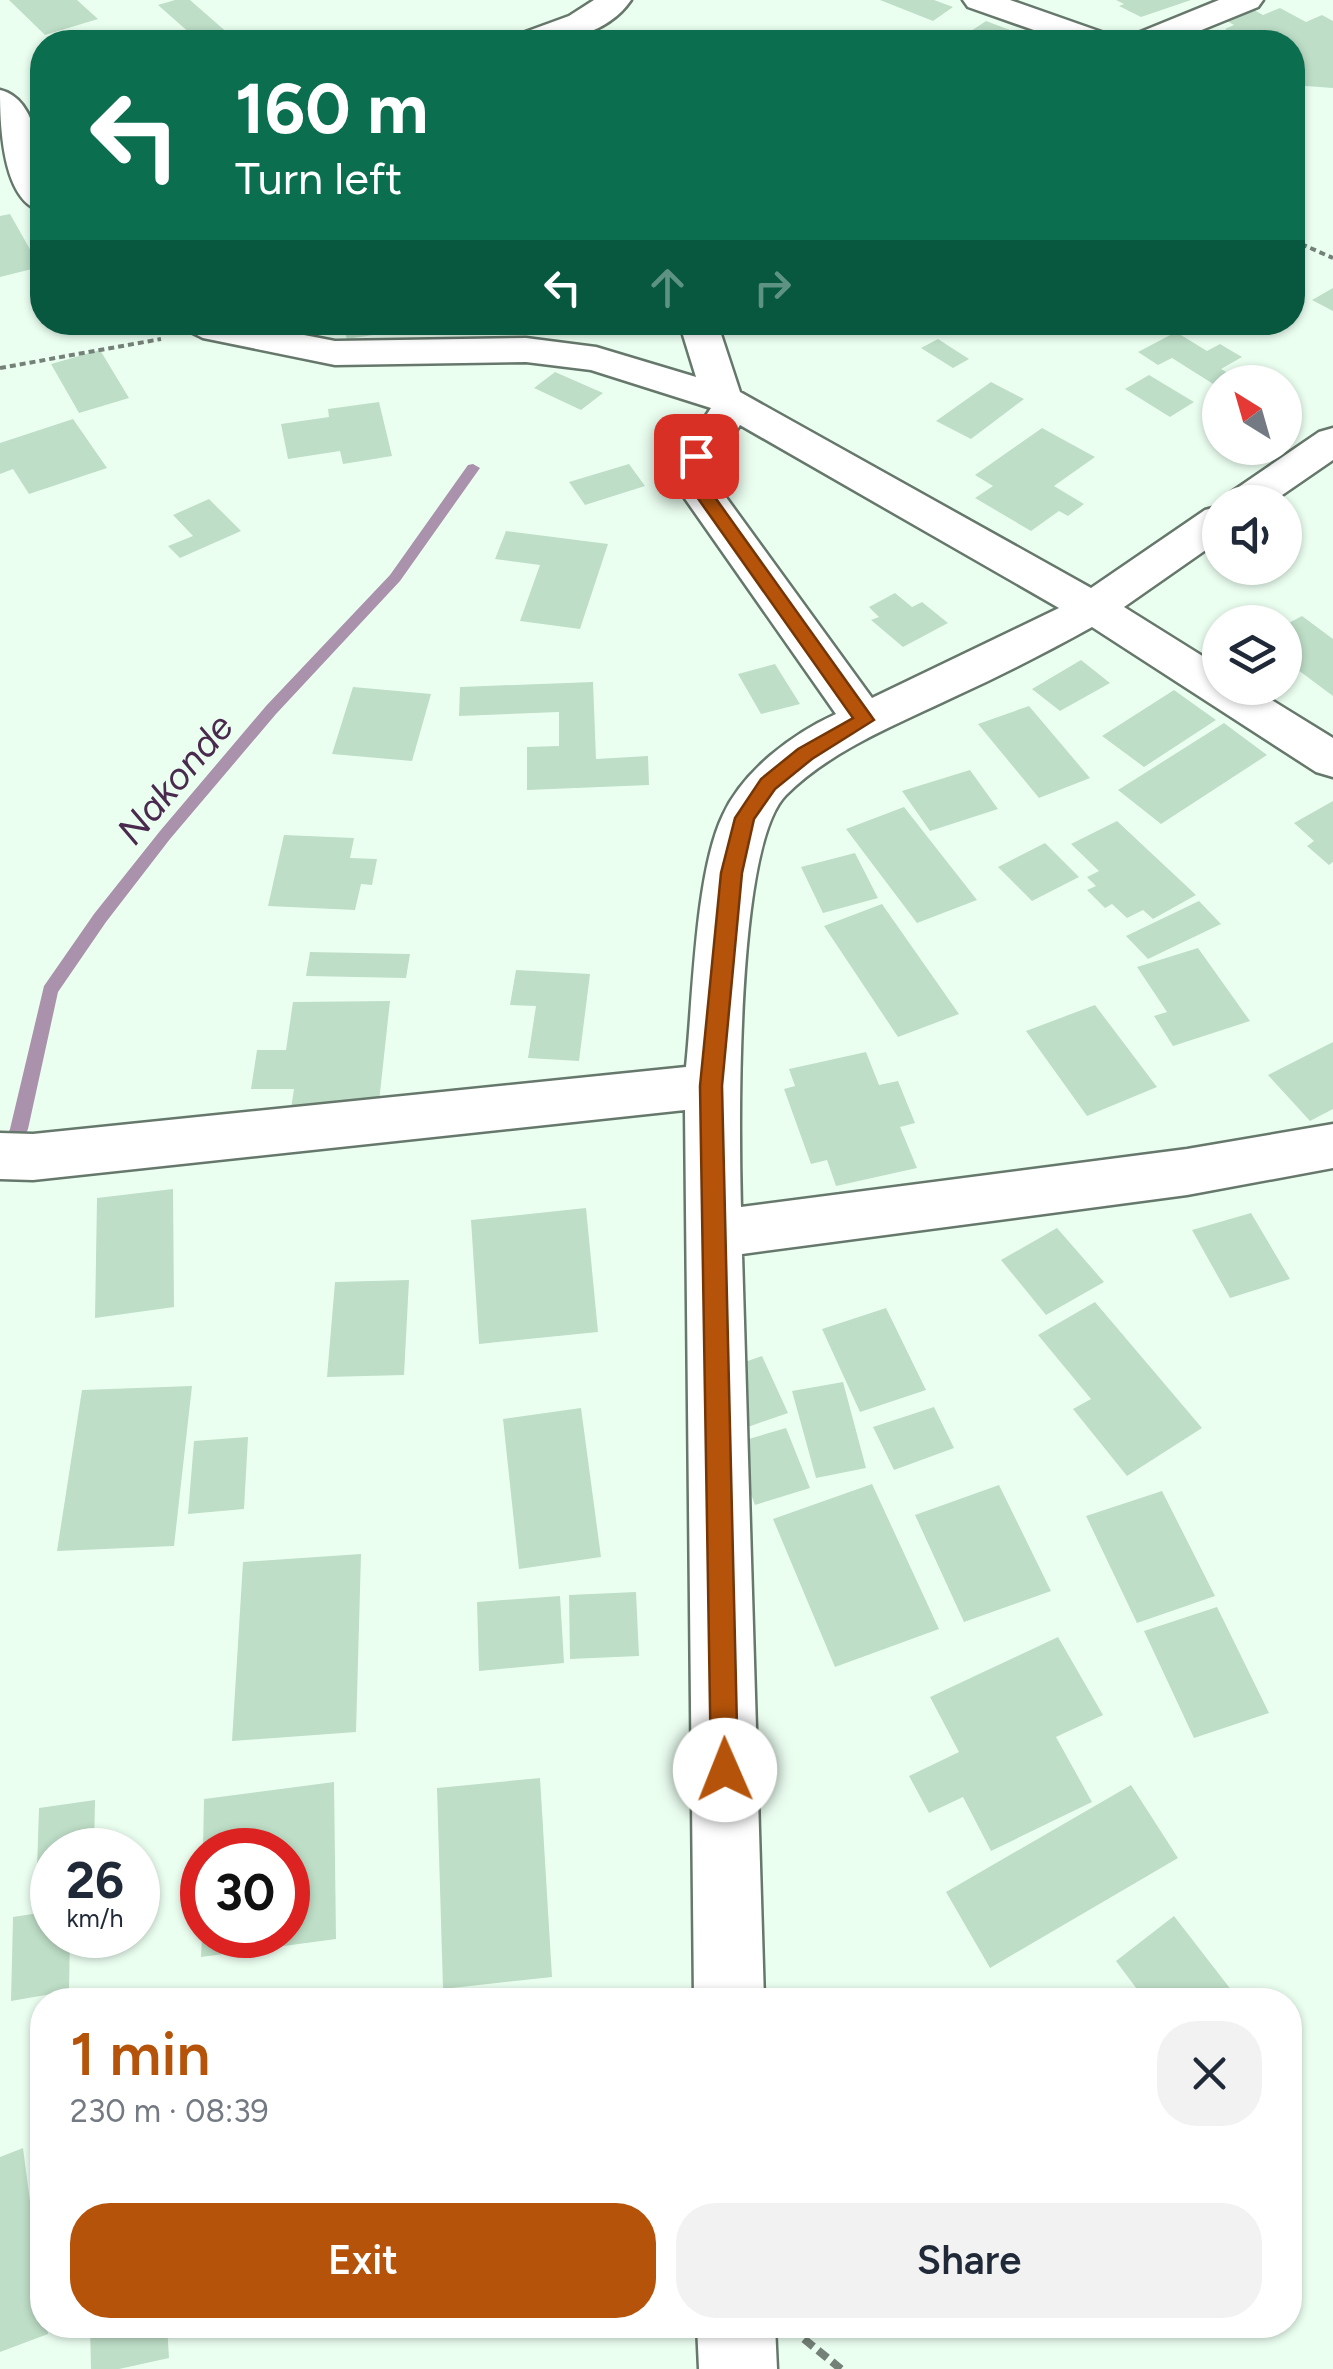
<!DOCTYPE html>
<html lang="en">
<head>
<meta charset="utf-8">
<style>
	body { margin:0; font-family:Figtree,sans-serif; background:#f2f2f3; color:#1f2937; height:100vh; display:flex; flex-direction:column; font-size:38px; white-space:nowrap }
	* { box-sizing:border-box; margin:0 }
	p { font-size:32px; color:#747a83 }
	.icon { flex:none; width:55px; height:55px; fill:none; stroke:currentColor; stroke-width:2; stroke-linecap:round; stroke-linejoin:round }
	.map { position:relative; flex:1; overflow:hidden }
	.details { position:absolute; left:30px; top:1988px; width:1272px; height:350px; display:flex; flex-direction:column; background:#fff; border-radius:40px; box-shadow:0 2px 8px #0004 }
	.details>* { flex:none }
	.top-card { position:absolute; left:30px; top:30px; width:1275px; height:305px; border-radius:40px; box-shadow:0 2px 8px #0004; background:#0b6e4f; color:#fff; overflow:hidden }
	.needle { width:65px; rotate:323deg }
	.tools { position:absolute; left:1202px; top:365px; display:grid; gap:20px }
	.tools a { display:grid; place-items:center; width:100px; height:100px; border-radius:50%; background:#fff; box-shadow:0 2px 8px #0004; font-size:50px }
	.speed { position:absolute; left:30px; top:1828px; display:flex; gap:20px; font-size:50px; font-weight:700; text-align:center }
	.speed>* { display:grid; place-content:center; width:130px; height:130px; border-radius:50%; background:#fff; box-shadow:0 2px 8px #0004; line-height:1 }
	.speed small { font-size:25px; font-weight:400 }
	.speed .limit { border:15px solid #d22; background:#fff; color:#111 }
	.pin { position:absolute; display:grid; place-items:center; width:85px; height:85px; color:#fff; margin:-42px; border-radius:20px; box-shadow:0 5px 15px #0006 }
	.me { position:absolute; width:110px; margin:-55px; rotate:359deg; stroke-linejoin:round; filter:drop-shadow(0 0 8px #0008) }
	.turn { display:flex; align-items:center; gap:35px; height:210px; padding:0 40px; font-size:45px }
	.turn .icon { width:130px; height:130px; stroke-width:2.5 }
	.turn b { display:block; font-size:70px; line-height:85px }
	.lanes { display:flex; align-items:center; height:95px; padding:0 40px; background:#0003; justify-content:center; gap:50px; direction:ltr }
	.lanes .off { opacity:.35 }
	.round { display:grid; place-items:center; flex:none; width:105px; height:105px; border-radius:40px; background:#f2f2f3 }
	.summary { display:flex; align-items:center; justify-content:space-between; height:170px; padding:0 40px }
	h1 { font-size:60px; font-weight:600; line-height:75px; color:#b45309 }
	.primary-button { display:flex; gap:20px; margin-top:auto; padding:20px 40px }
	.primary-button a { flex:1; height:115px; border-radius:40px; background:#b45309; color:#fff; font-size:40px; font-weight:600; line-height:115px; text-align:center }
	.primary-button a+a { background:#f2f2f3; color:#1f2937 }
	.map>svg:first-child { display:block }
	.lines { fill:none; stroke-linecap:round; stroke-linejoin:round }
	.stream { fill:#aa92ad; fill-rule:evenodd }
	.building { fill:#bedec7 }
	.street-casing { stroke:#66776b; stroke-width:5 }
	.path-far1 { stroke:#748178; stroke-width:4; stroke-dasharray:6 4; stroke-linecap:butt }
	.path { stroke:#748178; stroke-width:8; stroke-dasharray:12 6; stroke-linecap:butt }
	.street { fill:#fff; fill-rule:evenodd }
	.route { fill:#b45309; stroke:#753606; stroke-width:2.5 }
	.labels { text-anchor:middle; dominant-baseline:central; stroke-width:9; stroke-linejoin:round; paint-order:stroke }
	.water-label { font-size:38px; font-style:italic; fill:#4b2a4f; stroke:#ebfff1 }
</style>
</head>
<body>
<div class="map">
<svg width="1333" height="2369" viewBox="0 0 1333 2369">
	<rect width="100%" height="100%" fill="#ebfff1"/>
	<g class="lines">
		<path class="stream" d="M473 464 480 468 400 581 276 714 170 839 106 922 58 992 28 1129 6 1177 0 1179V1152L10 1129 44 986 94 914 160 831 266 706 390 575 468 465Z"/>
	</g>
	<path class="building" d="M9 0H77L98 19 45 35Z
		M175 0H190L238 42H200L158 5Z
		M880 0H934L953 7 933 21Z
		M1116 0H1191L1141 17 1119 6 1124 4Z
		M1280 8 1306 22 1322 15 1333 21V88L1292 85V42H1233L1222 37 1232 33 1225 29 1234 25 1227 21 1254 10 1263 15Z
		M986 21 1042 42H1001L971 31Z
		M10 214 40 267 0 277V216Z
		M1333 288V311L1312 300Z
		M341 322H382L386 333 347 339Z
		M1176 332 1207 351 1220 344 1242 357 1221 369 1235 377 1218 387 1172 358 1158 365 1138 352Z
		M938 339 969 359 953 368 921 348Z
		M100 350 129 398 79 413 51 364Z
		M555 372 603 393 581 410 534 388Z
		M1149 375 1194 402 1170 417 1125 389Z
		M991 382 1024 399 971 439 936 421Z
		M379 402 392 456 343 464 340 451 288 459 281 424 329 417 328 409Z
		M73 419 107 468 29 494 13 469 0 474V443Z
		M1042 428 1095 457 1054 486 1084 504 1068 516 1059 511 1031 531 975 498 993 486 975 475Z
		M629 464 645 486 585 505 569 482Z
		M209 499 241 531 180 558 168 546 193 536 173 515Z
		M506 531 608 544 580 629 520 621 540 565 495 559Z
		M895 593 912 607 922 602 948 623 903 647 871 620 879 617 869 607Z
		M1302 616 1333 639V696L1294 667 1285 672V625Z
		M1081 660 1110 683 1060 711 1032 689Z
		M775 664 800 704 761 714 738 674Z
		M593 682 596 759 648 756 649 785 527 790V747L559 746V712L459 716 460 687Z
		M353 687 431 694 412 761 332 754Z
		M1174 690 1216 720 1144 767 1102 736Z
		M1029 706 1090 778 1039 798 978 724Z
		M1224 723 1267 755 1161 824 1118 790Z
		M970 770 998 809 930 831 902 791Z
		M1333 801V862L1329 865 1307 846 1314 841 1294 823Z
		M904 807 977 900 917 923 846 829Z
		M1117 821 1196 895 1153 919 1143 910 1127 918 1112 904 1105 908 1087 890 1096 886 1087 877 1099 871 1071 844Z
		M284 835 354 838 350 858 377 859 372 885 361 884 355 910 268 906Z
		M1045 843 1079 877 1032 901 998 867Z
		M855 853 878 898 823 913 801 867Z
		M1199 901 1221 924 1148 959 1126 936Z
		M882 904 959 1014 898 1037 824 926Z
		M1198 948 1250 1021 1173 1046 1154 1016 1167 1012 1137 967Z
		M310 952 410 954 406 978 306 976Z
		M516 970 590 974 579 1061 528 1058 536 1006 510 1005Z
		M390 1001 379 1102H331L329 1115H290L294 1089H251L257 1050H286L293 1002Z
		M1095 1005 1157 1087 1087 1116 1026 1031Z
		M1333 1042V1109L1310 1121 1268 1075Z
		M866 1052 879 1085 898 1081 915 1123 900 1127 917 1168 836 1186 827 1160 811 1164 784 1089 795 1086 789 1069Z
		M173 1189 174 1307 95 1318 97 1198Z
		M586 1208 598 1332 479 1344 471 1220Z
		M1251 1213 1290 1279 1230 1298 1192 1230Z
		M1057 1228 1104 1282 1046 1315 1001 1260Z
		M409 1280 404 1375 327 1377 335 1282Z
		M1095 1302 1202 1428 1127 1476 1073 1409 1091 1399 1038 1335Z
		M886 1308 926 1390 860 1412 822 1329Z
		M762 1356 788 1413 745 1428 719 1371Z
		M843 1382 866 1468 816 1478 792 1391Z
		M192 1386 174 1546 57 1551 82 1390Z
		M934 1407 954 1448 894 1470 873 1427Z
		M581 1408 601 1557 519 1569 503 1419Z
		M786 1428 810 1488 755 1505 732 1444Z
		M248 1437 244 1509 188 1514 194 1441Z
		M872 1484 939 1629 835 1667 773 1519Z
		M999 1485 1051 1591 964 1622 915 1515Z
		M1162 1491 1215 1596 1137 1623 1086 1516Z
		M361 1554 356 1732 232 1741 243 1562Z
		M636 1592 639 1656 570 1659 569 1595Z
		M560 1596 564 1663 479 1671 477 1602Z
		M1217 1607 1269 1713 1194 1738 1144 1631Z
		M1058 1637 1103 1715 1056 1737 1092 1802 991 1851 963 1797 929 1813 909 1776 959 1752 930 1697Z
		M540 1778 552 1977 443 1989 437 1788Z
		M334 1782 336 1939 201 1957 202 1935H288V1850H203L204 1799Z
		M1131 1785 1178 1858 990 1968 946 1892Z
		M95 1800 94 1850H52V1896L36 1898 39 1808Z
		M52 1911V1935H70L69 1991 11 2001 13 1917Z
		M1174 1916 1239 2000H1145L1116 1961Z
		M23 2148 42 2294V2325H47L48 2334 0 2352V2157Z
		M90 2325H167L169 2358 119 2369H91Z"/>
	<g class="lines">
		<g class="street-casing">
			<path id="street" d="M594 0H631C606 37 553 45 513 42L517 35 569 16Z
				M963 0H1010L1110 35 1114 42H1068L968 7Z
				M1219 0H1263L1258 7 1172 42H1129L1133 35Z
				M0 90C43 100 42 175 42 211 2 202 0 124 0 90Z
				M182 322H238L335 341 526 338 596 347 696 377 679 322H717L740 392 1091 588 1205 510 1220 506V540L1124 607 1220 667V688H1252L1333 738V777L1316 772 1092 627C1047 652 1002 675 956 696 898 724 832 749 786 795 735 846 739 1129 741 1207L1187 1149 1333 1124V1168L1187 1195 742 1254 764 2000H694L685 1110 33 1180 0 1179V1133L33 1134 686 1067C693 1000 695 873 723 815 743 771 792 734 836 714L679 490 680 455 711 408 591 370 526 362 335 365 203 338 187 330ZM740 425 1059 608 872 698 720 489 721 455Z
				M1333 428V460L1272 502H1224L1230 493 1319 432Z
				M697 2325H775L777 2369H699Z"/>
		</g>
		<path class="path-far1" d="M1292 240 1333 258
			M0 368 161 339"/>
		<path class="path" d="M804 2339 841 2369"/>
		<use href="#street" class="street"/>
	</g>
	<path class="route" d="M696 451 705 456 703 473 709 489 874 720 812 759 775 789 754 819 742 873 722 1086 738 1770 734 1780 725 1784 715 1780 711 1770 700 1086 721 873 735 818 761 779 798 749 853 718 692 490 686 473 688 456Z"/>
	<g class="labels">
		<g class="water-label">
			<text transform="translate(175 779) rotate(-50)">Nakonde</text>
		</g>
	</g>
</svg>
<div class="tools">
<a><svg class="needle" viewBox="-14 -14 28 28"><path d="M0-13l5 13h-10z" fill="#e53935"/><path d="M0 13l5-13h-10z" fill="#747a83"/></svg></a>
<a><svg class="icon" aria-label="sound" viewBox="0 0 24 24"><path d="M4 9h4l5-4v14l-5-4H4zM17 9q2 3 0 6"/></svg></a>
<a><svg class="icon" aria-label="layers" viewBox="0 0 24 24"><path d="M12 4l9 5-9 5-9-5zM3 14l9 5 9-5"/></svg></a>
</div>
<div class="speed"><div>26<small>km/h</small></div><div class="limit">30</div></div>
<div class="pin" style="left:696px;top:456px;background:#d93025"><svg class="icon" aria-label="arrive" viewBox="0 0 24 24"><path d="M6 21V4h12l-3 4 3 4H6"/></svg></div>
<svg class="me" style="left:725px;top:1770px" viewBox="-20 -20 40 40"><circle r="19" fill="#fff"/><path d="M0-13L10 11 0 6-10 11z" fill="#b45309"/></svg>
<div class="top-card">
<div class="turn"><svg class="icon" aria-label="left" viewBox="0 0 24 24"><path d="M17 20v-9H6M10 6l-5 5 5 5"/></svg><div><b>160 m</b>Turn left</div></div>
<div class="lanes"><svg class="icon" aria-label="left" viewBox="0 0 24 24"><path d="M17 20v-9H6M10 6l-5 5 5 5"/></svg><svg class="icon off" aria-label="ahead" viewBox="0 0 24 24"><path d="M12 20V5M6 11l6-6 6 6"/></svg><svg class="icon off" aria-label="right" viewBox="0 0 24 24"><path d="M7 20v-9h11M14 6l5 5-5 5"/></svg></div>
</div>
<section class="details">
<div class="summary"><div><h1>1 min</h1><p>230 m · 08:39</p></div><a class="round"><svg class="icon" aria-label="close" viewBox="0 0 24 24"><path d="M6 6l12 12M18 6L6 18"/></svg></a></div>
<div class="primary-button"><a>Exit</a><a>Share</a></div>
</section>
</div>
</body>
</html>
